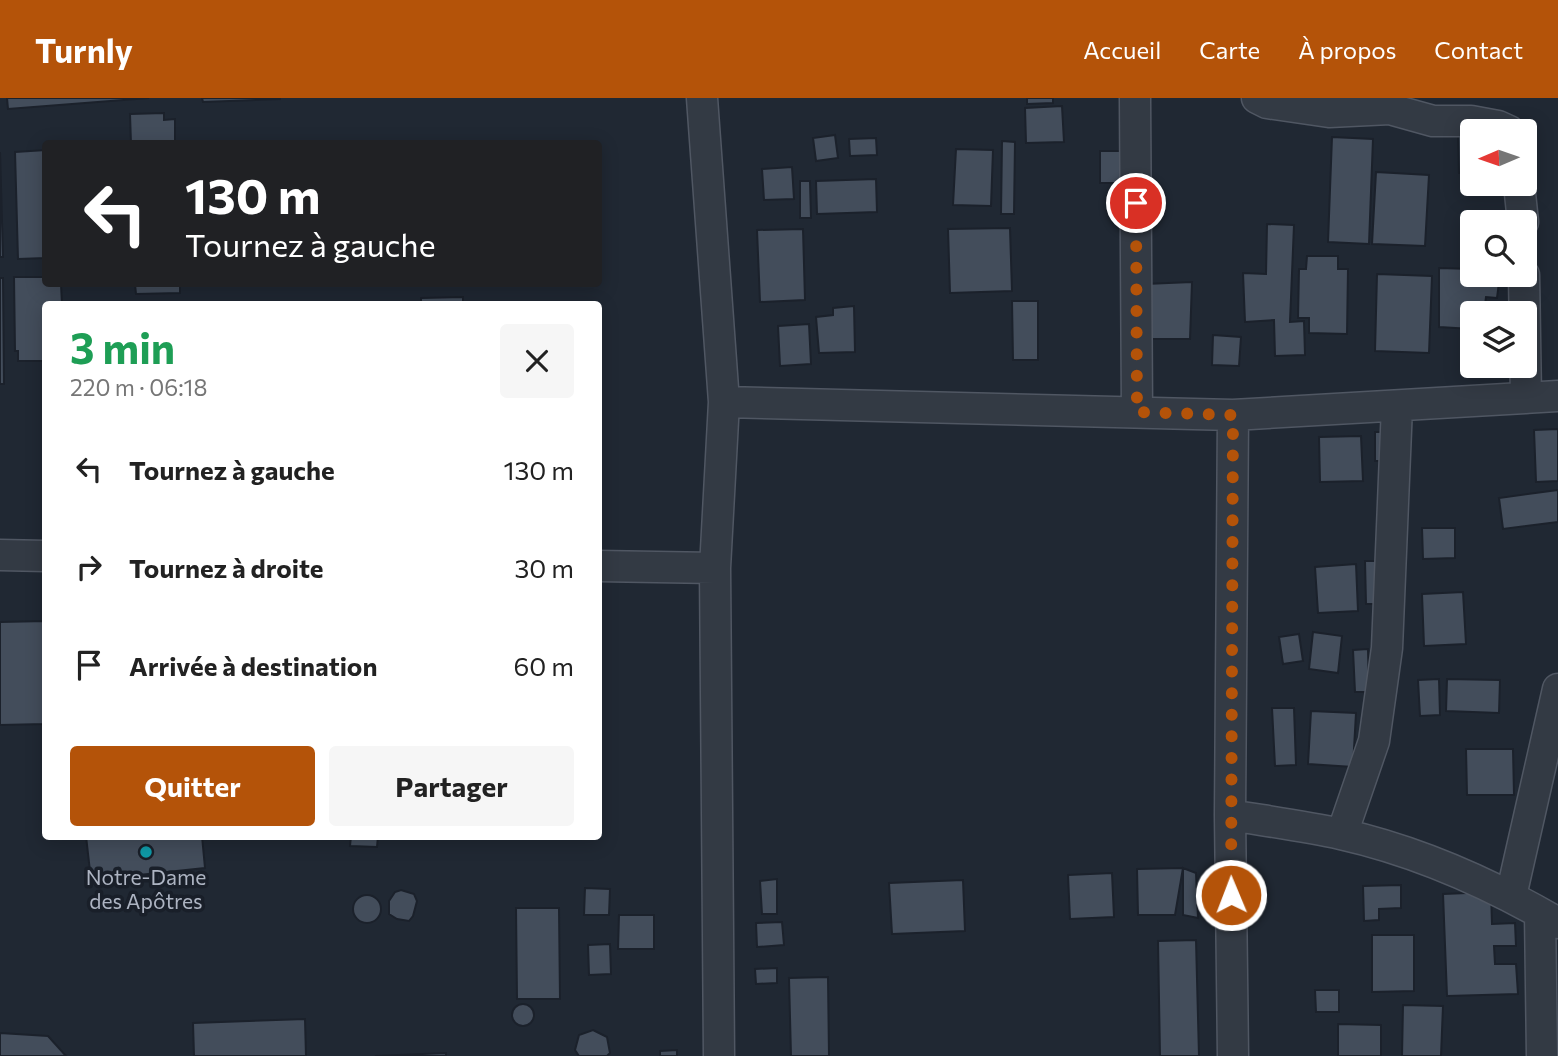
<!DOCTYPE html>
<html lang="fr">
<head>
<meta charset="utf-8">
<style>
	body { margin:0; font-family:Commissioner,sans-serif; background:#f6f6f6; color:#222; height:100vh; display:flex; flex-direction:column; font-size:26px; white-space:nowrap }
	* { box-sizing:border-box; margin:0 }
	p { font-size:23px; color:#767676 }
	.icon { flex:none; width:38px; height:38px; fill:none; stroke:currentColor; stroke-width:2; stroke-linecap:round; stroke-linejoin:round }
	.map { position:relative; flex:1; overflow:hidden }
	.side { position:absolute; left:42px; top:203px; width:560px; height:539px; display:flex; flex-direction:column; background:#fff; border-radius:7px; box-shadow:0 4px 18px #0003 }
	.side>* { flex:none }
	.top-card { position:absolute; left:42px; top:42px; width:560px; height:147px; border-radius:7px; box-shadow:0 4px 18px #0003; background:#202124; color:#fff; overflow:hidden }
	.needle { width:46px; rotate:268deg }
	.buttons { position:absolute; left:1460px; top:21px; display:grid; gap:14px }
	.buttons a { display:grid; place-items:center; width:77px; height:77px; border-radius:7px; background:#fff; box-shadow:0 4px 18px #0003; font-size:35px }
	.pin { position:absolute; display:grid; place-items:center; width:60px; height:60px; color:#fff; margin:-30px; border:4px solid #fff; border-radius:50%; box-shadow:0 2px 7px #0007 }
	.me { position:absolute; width:77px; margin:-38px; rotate:359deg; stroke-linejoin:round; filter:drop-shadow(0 0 5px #0008) }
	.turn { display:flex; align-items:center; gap:24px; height:147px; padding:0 28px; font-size:32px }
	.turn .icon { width:91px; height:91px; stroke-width:2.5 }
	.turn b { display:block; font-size:49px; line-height:60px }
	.round { display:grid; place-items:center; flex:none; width:74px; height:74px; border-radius:7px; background:#f6f6f6 }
	.headline { display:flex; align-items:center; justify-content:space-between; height:119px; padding:0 28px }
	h1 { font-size:42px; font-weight:700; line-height:52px; color:#1e9e55 }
	.action { display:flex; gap:14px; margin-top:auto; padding:14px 28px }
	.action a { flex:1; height:80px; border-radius:7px; background:#b45309; color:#fff; font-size:28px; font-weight:700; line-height:80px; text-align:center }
	.action a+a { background:#f6f6f6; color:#222 }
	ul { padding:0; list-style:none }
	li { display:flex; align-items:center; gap:21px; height:98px; padding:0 28px }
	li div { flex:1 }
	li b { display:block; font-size:26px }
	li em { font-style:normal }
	header { display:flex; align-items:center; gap:42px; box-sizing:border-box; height:98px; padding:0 35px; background:#b45309; color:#fff }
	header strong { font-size:33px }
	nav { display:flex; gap:38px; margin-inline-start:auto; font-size:24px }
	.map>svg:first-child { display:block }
	.building { fill:#434d5b; stroke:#1b212b; stroke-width:2 }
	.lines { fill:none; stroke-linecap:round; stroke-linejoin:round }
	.minor-casing { stroke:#505763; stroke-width:33 }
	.minor { stroke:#333a44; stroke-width:30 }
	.route { stroke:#b45309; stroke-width:12; stroke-dasharray:0 21.6 }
	.culture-dot { fill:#0f9aa8; stroke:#191f29; stroke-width:2.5 }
	.labels { text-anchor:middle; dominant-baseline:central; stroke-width:7; stroke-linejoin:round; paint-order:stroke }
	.poi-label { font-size:21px; fill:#adb4c2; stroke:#191f29 }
</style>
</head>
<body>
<header>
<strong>Turnly</strong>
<nav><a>Accueil</a><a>Carte</a><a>À propos</a><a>Contact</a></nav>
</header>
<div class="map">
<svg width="1558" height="958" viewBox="0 0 1558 958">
	<rect width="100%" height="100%" fill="#202833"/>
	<path class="building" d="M7 0H149L8 11Z
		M202 0H280V1L203 4Z
		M1027 0H1053V5L1027 6Z
		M1062 8 1064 44 1026 45 1025 10Z
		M164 15V22L175 21V46H131L130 16Z
		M1458 33H1472V75H1459Z
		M835 37 838 60 816 63 813 40Z
		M1332 39 1373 41 1369 146 1328 144Z
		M876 40 877 57 850 58 849 41Z
		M1002 43 1015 44 1014 116H1001Z
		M956 51 993 52 991 108 953 107Z
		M46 52V160L18 161 15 54Z
		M1100 53H1120V85H1100Z
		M0 54 3 159H0Z
		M792 69 794 101 764 102 762 71Z
		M1376 74 1429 77 1425 148 1372 146Z
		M876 81 877 114 817 116 816 83Z
		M800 83H810L811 120H800Z
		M1267 126 1294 127 1290 224 1304 223 1305 257 1275 258 1274 222 1245 224 1243 175 1266 176Z
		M1010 130 1012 193 950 195 948 131Z
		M803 131 805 202 760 204 757 132Z
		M1307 158H1338V171H1348L1347 236 1309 235V220H1298L1299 171H1306Z
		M1439 170 1472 171V177H1500L1497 200 1486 199 1484 215H1472V231L1439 229Z
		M1377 176 1432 178 1429 255 1375 253Z
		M14 179H46V186H61L62 206H46V263H18V253H15Z
		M0 180H3L4 286H0Z
		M1192 184 1190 241H1147L1145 186Z
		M135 186H180V195L136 196Z
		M463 199V206H421V200Z
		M1012 203H1038V262H1013Z
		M854 208 855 254 819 255 816 219 833 217V210Z
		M809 226 811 266 780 268 778 228Z
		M1213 237 1241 239 1239 268 1212 267Z
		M1558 331V383L1536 384 1534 332Z
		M1375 334H1391V363H1375Z
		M1361 338 1363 383 1320 384 1319 339Z
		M1558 392V424L1503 431 1499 400Z
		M1422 430H1455V460L1423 461Z
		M1365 463H1376V506H1366Z
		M1356 466 1358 513 1318 515 1315 469Z
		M1463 494 1466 546 1424 548 1422 496Z
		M46 523 45 626 0 627V524Z
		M1313 534 1342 538 1338 575 1309 571Z
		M1299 536 1303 563 1283 566 1279 539Z
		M1368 551 1369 594H1355L1353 552Z
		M1439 581 1440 617 1420 618 1418 582Z
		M1447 581 1500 582 1499 615 1446 613Z
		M1272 610H1294L1296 667 1275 668Z
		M1311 613 1356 615 1353 669 1308 666Z
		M1466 651H1513L1514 697H1467Z
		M86 738H202L205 770 91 782Z
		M351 738H378L377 749 350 748Z
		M1183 770 1196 775 1198 820 1183 817Z
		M1183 770 1175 817H1138L1137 771Z
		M1112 775 1114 819 1070 821 1068 777Z
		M777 781V816H762L760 783Z
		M963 782 965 833 892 836 889 785Z
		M1401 787V810L1379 811V822L1364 823 1363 788Z
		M585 790 610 791 609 817H584Z
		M401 792 414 796 417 803 413 818 409 823 397 821 389 816V803L395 794Z
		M1491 794 1492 826 1515 825 1516 848H1494L1495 866H1516L1518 896 1447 898 1443 796Z
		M353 811a14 14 0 1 1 28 0a14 14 0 1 1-28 0Z
		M516 810H559L560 901H517Z
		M619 817H654V851H618Z
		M782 824 784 847 757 849 756 825Z
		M1372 837H1414V893L1372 894Z
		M1196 842 1199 958H1160L1158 843Z
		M610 846 611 876 589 877 588 847Z
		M777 870V885L756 886 755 871Z
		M828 879 829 958H791L789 880Z
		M1315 892H1339V914H1316Z
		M512 917a11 11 0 1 1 22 0a11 11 0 1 1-22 0Z
		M1403 907 1443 908 1441 958H1402Z
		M305 921 306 958H194L193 925Z
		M1338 926 1381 927V958H1338Z
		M593 932 607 939 610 955 607 958H579L575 952 579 937Z
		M0 935 48 938 66 958H0Z
		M677 952V958H660V953Z
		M446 955V958H375Z"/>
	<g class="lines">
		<g class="minor-casing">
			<path id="minor" d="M702 0 724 304 715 470 719 958
				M1135 0 1137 314
				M1257 0 1267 5 1329 14 1390 11 1433 23H1471L1498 28 1509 33
				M1519 86 1523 124
				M1524 177 1526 300
				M724 304 1233 317 1558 298
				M0 457 46 458
				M598 468 715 470
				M1230 717C1266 723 1304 728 1341 736 1417 753 1491 786 1558 825
				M1342 736 1374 643 1387 550 1397 308
				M1511 798 1558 591
				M1540 815 1542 958
				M1233 958 1230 717 1233 317"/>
		</g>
		<use href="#minor" class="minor"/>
	</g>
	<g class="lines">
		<path class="route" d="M1136 105 1137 314 1233 317 1231 797"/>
	</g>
	<circle class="culture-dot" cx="146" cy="754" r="7"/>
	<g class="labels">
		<g class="poi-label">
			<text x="146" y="778">Notre-Dame<tspan x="146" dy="24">des Apôtres</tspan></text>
		</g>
	</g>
</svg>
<div class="buttons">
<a><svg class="needle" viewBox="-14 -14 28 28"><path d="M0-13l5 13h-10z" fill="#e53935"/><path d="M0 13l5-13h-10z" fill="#767676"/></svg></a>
<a><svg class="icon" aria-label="search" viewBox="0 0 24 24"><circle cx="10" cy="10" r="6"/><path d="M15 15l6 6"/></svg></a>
<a><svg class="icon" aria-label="layers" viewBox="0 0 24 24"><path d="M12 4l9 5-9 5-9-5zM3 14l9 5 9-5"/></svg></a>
</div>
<div class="pin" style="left:1136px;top:105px;background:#d93025"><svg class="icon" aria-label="arrive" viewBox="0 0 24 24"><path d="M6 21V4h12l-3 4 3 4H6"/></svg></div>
<svg class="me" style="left:1231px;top:797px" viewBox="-20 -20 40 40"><circle r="17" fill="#b45309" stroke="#fff" stroke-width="3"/><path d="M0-11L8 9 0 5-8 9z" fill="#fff"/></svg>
<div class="top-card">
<div class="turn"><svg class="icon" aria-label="left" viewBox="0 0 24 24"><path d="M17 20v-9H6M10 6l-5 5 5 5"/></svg><div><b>130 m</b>Tournez à gauche</div></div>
</div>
<section class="side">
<div class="headline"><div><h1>3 min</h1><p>220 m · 06:18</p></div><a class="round"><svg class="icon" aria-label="close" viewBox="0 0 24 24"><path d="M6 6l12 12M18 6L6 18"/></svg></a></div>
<ul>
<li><svg class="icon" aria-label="left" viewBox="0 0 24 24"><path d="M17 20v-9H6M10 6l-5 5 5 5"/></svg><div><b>Tournez à gauche</b></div><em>130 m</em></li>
<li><svg class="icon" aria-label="right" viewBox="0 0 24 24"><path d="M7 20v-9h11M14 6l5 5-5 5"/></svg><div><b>Tournez à droite</b></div><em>30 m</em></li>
<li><svg class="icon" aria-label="arrive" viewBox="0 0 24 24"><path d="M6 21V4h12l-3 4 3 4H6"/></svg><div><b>Arrivée à destination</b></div><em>60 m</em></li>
</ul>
<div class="action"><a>Quitter</a><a>Partager</a></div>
</section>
</div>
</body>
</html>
